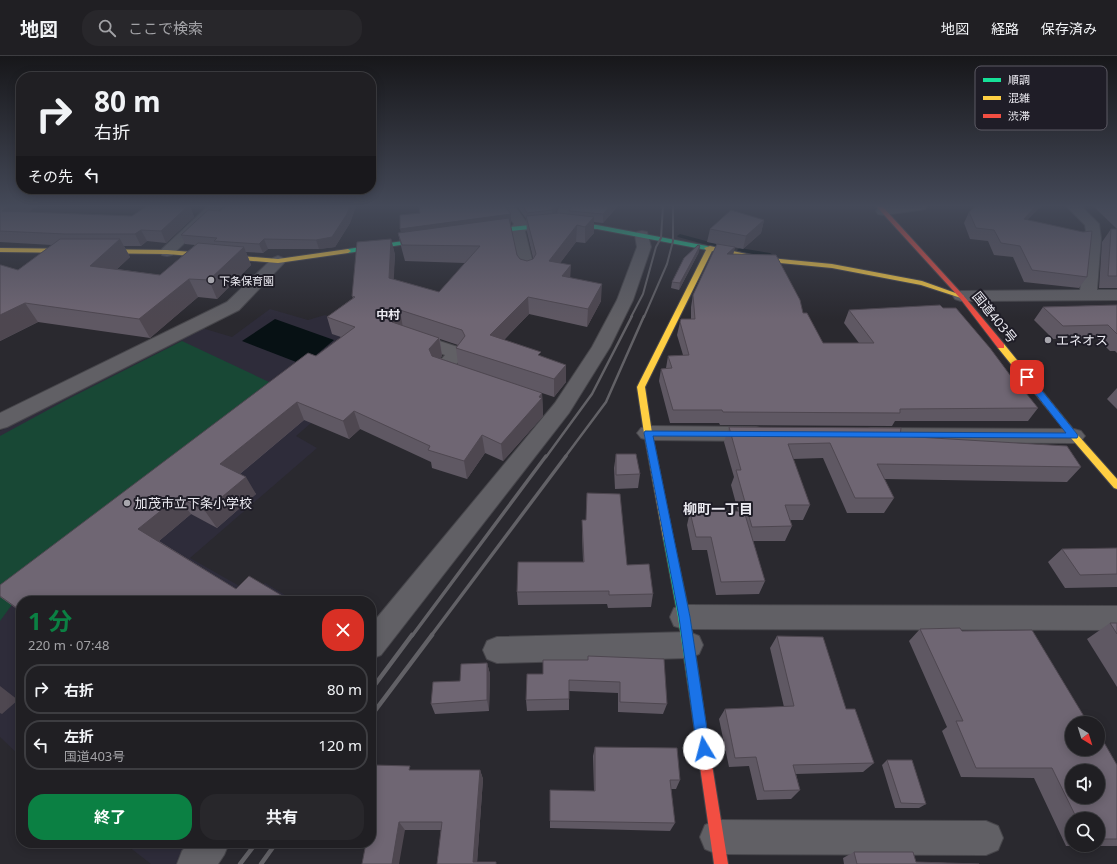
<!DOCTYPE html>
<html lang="ja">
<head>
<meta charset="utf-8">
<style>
	body { margin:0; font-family:"Noto Sans","Noto Sans JP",sans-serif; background:#28272b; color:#f1f3f6; height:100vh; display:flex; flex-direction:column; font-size:15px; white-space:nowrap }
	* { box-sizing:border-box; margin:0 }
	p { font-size:13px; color:#a2a2a6 }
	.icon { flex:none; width:22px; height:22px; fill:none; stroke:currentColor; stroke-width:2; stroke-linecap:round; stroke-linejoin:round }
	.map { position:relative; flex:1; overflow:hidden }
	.details { position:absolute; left:16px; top:540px; width:360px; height:252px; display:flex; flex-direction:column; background:#201f23; border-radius:16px; box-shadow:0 2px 10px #0003,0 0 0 1px #3d3d41 }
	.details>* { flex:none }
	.banner { position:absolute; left:16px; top:16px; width:360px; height:122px; border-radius:16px; box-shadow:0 2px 10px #0003,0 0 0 1px #3d3d41; background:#201f23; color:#f1f3f6; overflow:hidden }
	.needle { width:26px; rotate:142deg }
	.tools { position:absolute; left:1065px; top:660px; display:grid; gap:8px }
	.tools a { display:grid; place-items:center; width:40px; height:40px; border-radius:50%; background:#201f23; box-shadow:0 2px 10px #0003,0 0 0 1px #3d3d41; font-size:20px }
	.pin { position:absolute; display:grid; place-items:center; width:34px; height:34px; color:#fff; margin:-17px; border-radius:8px; box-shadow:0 2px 6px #0006 }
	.me { position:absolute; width:44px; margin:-22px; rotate:352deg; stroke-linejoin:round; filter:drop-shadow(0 0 3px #0008) }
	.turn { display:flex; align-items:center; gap:14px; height:84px; padding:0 12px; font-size:18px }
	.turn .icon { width:52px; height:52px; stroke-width:2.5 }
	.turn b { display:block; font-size:28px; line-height:34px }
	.then { display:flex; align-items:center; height:38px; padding:0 12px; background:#0003; gap:8px; font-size:15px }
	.round { display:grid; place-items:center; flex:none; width:42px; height:42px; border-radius:16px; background:#28272b }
	.summary { display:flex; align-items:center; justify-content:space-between; height:68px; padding:0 12px }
	h1 { font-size:24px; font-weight:700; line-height:30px; color:#0b8043 }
	.action { display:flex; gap:8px; margin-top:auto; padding:8px 12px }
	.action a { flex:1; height:46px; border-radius:16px; background:#0b8043; color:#fff; font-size:16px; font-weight:700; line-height:46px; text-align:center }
	.action a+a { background:#28272b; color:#f1f3f6 }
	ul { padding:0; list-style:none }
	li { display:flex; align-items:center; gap:12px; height:50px; margin:0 8px 6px; padding:0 4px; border:2px solid #3d3d41; border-radius:16px }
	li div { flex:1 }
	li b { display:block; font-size:15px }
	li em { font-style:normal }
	header { display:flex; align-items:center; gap:24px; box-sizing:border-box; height:56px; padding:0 20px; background:#201f23; border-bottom:1px solid #3d3d41 }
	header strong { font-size:19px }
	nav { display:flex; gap:22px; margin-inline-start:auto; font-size:14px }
	.search { width:280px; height:36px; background:#28272b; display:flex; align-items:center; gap:10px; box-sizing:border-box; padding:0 14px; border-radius:16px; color:#a2a2a6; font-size:15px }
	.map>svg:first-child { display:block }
	.built { fill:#2e2c3a }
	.green { fill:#184835 }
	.water { fill:#071114 }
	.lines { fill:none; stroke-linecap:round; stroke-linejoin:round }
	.stream { fill:#071114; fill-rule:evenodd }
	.street-casing { stroke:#47464b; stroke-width:2 }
	.fast-casing { stroke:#47464b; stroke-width:2 }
	.slow-casing { stroke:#47464b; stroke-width:2 }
	.jam-casing { stroke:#47464b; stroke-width:2 }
	.street { fill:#616065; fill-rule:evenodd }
	.fast { fill:#16e098; fill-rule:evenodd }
	.slow { fill:#ffcf43; fill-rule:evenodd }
	.jam { fill:#f24e42; fill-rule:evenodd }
	.rail-far3 { stroke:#626166; stroke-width:2 }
	.rail-far2 { stroke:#626166; stroke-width:2.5 }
	.rail-far1 { stroke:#626166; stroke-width:3.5 }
	.rail { stroke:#626166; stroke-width:4.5 }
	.wall { fill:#5f5863; fill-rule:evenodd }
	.shaded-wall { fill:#4e4750 }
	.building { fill:#6f6673; stroke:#4e4750; fill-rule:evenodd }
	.route { fill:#1a73e8; stroke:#114b97 }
	.poi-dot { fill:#a7a6ad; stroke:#1f1d27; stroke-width:1.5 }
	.labels { text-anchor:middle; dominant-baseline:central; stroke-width:4; stroke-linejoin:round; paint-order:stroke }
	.far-poi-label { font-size:11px; fill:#ebeaf1; stroke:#1f1d27; text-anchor:start }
	.far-neighbourhood-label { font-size:12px; font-weight:bold; fill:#ebeaf1; stroke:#1f1d27 }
	.street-label { font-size:13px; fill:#ebeaf1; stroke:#1f1d27 }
	.poi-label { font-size:13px; fill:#ebeaf1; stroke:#1f1d27; text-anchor:start }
	.neighbourhood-label { font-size:14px; font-weight:bold; fill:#ebeaf1; stroke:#1f1d27 }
	.key { fill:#1f1d27; stroke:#5c5a64; stroke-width:1 }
	.key-label { font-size:11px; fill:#ebeaf1 }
</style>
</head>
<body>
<header>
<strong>地図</strong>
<div class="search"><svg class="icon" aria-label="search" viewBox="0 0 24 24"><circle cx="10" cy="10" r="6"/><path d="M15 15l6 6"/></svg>ここで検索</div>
<nav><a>地図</a><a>経路</a><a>保存済み</a></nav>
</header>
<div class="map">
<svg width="1117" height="808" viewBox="0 0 1117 808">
	<rect width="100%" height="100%" fill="#2a292f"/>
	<path class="built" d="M270 253 308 264 325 259 369 273 361 324 296 380 317 392 190 502 250 536 265 527 295 545H21V701L0 681V375L66 338 202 272 232 281Z
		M124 787H200L183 808H151Z"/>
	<path class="green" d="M182 285 284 333 33 520 0 565V380L70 342Z"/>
	<path class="water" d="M275 263 334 284 304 309 242 285Z"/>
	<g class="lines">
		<path class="stream" d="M680 178 728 191 729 192 726 194 678 181 677 180Z
			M740 192 770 197 773 199 770 201 738 195 737 194Z"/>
		<g class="street-casing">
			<path id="street" d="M208 150H223L172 199 167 200 162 199 160 196 162 193Z
				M501 150H515L530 171 528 174 525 175 535 215 533 218 527 220 521 218 519 215 510 172 514 168Z
				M560 150H574L564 171 559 172 554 171 552 168Z
				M888 150H927L925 153 920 154 883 159 878 158 876 155 878 152Z
				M1066 150H1081L1099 168 1101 182 1097 234H1117V244L961 245 955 243 953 240 955 237 961 235 1080 234 1087 182 1085 169Z
				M642 175 647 176 651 191 633 244 610 291 569 357 381 599 371 603V569L555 347 592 291 617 244 637 191 635 179 637 176Z
				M278 200 283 202 286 205 283 208 239 254 7 371 0 373V357L227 246 273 202Z
				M412 276 464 293 466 297 455 310 470 315 473 319 470 323C460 326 440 321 434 312L445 299 406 285 403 281 406 277Z
				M648 370 756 371 763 373 767 378 763 383 756 385 648 384 641 382 637 377 641 372Z
				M871 372 1074 373 1081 375 1085 380 1081 385 1074 387 871 386 864 384 860 379 864 374Z
				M684 549 1117 550V574L684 573 674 570 670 561 674 552Z
				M689 576 699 580 703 589 699 598 689 602 497 607 487 603 483 594 487 585 497 581Z
				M717 764 986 765 998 770 1003 782 998 794 986 799 717 798 705 793 700 781 705 769Z
				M189 787H229L224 799 218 808H177L182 795Z"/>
		</g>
		<g class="fast-casing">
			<path id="fast" d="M559 166 597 169 707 190 710 192 707 194 597 173 559 170 481 178 478 176 481 174Z
				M431 181 433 182V184L348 197 345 195 348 193Z
				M668 477 672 478 673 481 690 561 709 690 708 695 703 696 698 695 697 690 678 561 663 481 664 478Z"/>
		</g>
		<g class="slow-casing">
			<path id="slow" d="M710 190 760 201 832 208 922 225 964 240 961 242 921 229 832 212 760 205 712 195 645 331 652 377 673 481 672 484 668 485 664 484 663 481 644 377 637 331 706 194 704 192Z
				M0 192 167 194 278 203 348 193 351 195 348 197 278 207 167 198 0 196Z
				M998 288H1004L1077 378 1117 423V433L1114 432 1071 382 998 292Z"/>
		</g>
		<g class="jam-casing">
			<path id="jam" d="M876 150H882L963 239 1004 288V292H998L959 241Z
				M703 684 708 685 709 690 728 808H714L697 690 698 685Z"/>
		</g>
		<use href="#street" class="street"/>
		<use href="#fast" class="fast"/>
		<use href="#slow" class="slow"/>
		<use href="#jam" class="jam"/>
		<path class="rail-far3" d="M631 261 643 238 656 191 661 182 663 150
			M644 261 667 208 673 185V150"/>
		<path class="rail-far2" d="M546 401 592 338 632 260
			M565 401 606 346 644 260"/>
		<path class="rail-far1" d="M412 580 546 400
			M431 580 566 400"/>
		<path class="rail" d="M371 634 412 579
			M371 660 432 579
			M240 808 256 787
			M261 808 276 787"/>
	</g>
	<path class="wall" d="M0 150H38L28 156 132 160 147 150H190L194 161 166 187 147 185 141 190H124L130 201 117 213 160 219 195 189 185 188 181 179 226 150H356L350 167 335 191 319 193H268L263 197 246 196 251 209 217 243 198 241 150 282 38 266 0 285V209L18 214 52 189 0 186Z
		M517 150H558L555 158H569V155L572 150H618L603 167 594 166V177L585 187 576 186 560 207 570 222 601 245 587 271 529 258 504 284 541 300 566 326 554 341 542 337 543 360 503 405 485 397 467 423 432 412 431 406 360 373 349 383 304 364 240 418 256 438 217 472 191 458 159 485 236 533 291 545H21V556L0 541V529L316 300 341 281 332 278 327 261 353 242 352 240 391 183 395 199 393 223 439 236 465 207 405 205 402 194 398 177 511 167H510L517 199 520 203 527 205 533 203V202L527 176 526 163ZM440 283 458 289 456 292 458 308 440 302 442 300Z
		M976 150H1041L1027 164 1087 221 1079 232 1024 226 1013 201 994 199 988 185 970 183 964 167 969 156Z
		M1093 150H1117V173Z
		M764 164 761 177 743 193 733 191H735L733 198 803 257 823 287H859L844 267 849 254 943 252 1016 327 1038 352 1028 365H895L892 370 720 369 719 367H670L659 325 661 313 666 312 668 300 683 299 677 279 680 266 691 263V251L693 239 717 188 707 186 710 173Z
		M1111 173H1117V232H1099L1102 186Z
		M699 196 679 234 671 232 672 226Z
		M1117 249V297L1115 295H1110L1097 282 1053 283 1034 264 1043 251Z
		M1117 332V353L1107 343Z
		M729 371 900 380 1081 411 1067 426 884 423 894 442 884 457H847L823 402 793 403 810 449 803 464H790L792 470 785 485H753L765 525 759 538 716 539 707 494H692L687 469 690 456 738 455 731 429 734 421 724 386Z
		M616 398 640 418 638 432 615 433 614 412Z
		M587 437 627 509 653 538 651 551 608 552 607 548 518 549 517 536 583 506 582 478V464H586Z
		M1117 492V531L1065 532 1048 506 1062 493Z
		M1110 567H1117V631L1087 583Z
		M920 573 962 575 1072 667 1117 709V790H1066L1034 722 961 721 942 675 947 671 909 585ZM1072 763H1098V789H1072Z
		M777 580 846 653 874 707 863 716 796 718 800 734 791 743 757 744 749 710 729 711 719 663 725 653 784 651 770 592Z
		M588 604 667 648 663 658 618 656V637L569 635V654L527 655 526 644 543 618Z
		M487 607 490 618 489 655 435 658 431 648 460 625Z
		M595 691 680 724 676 733H671L675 767 670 775 550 772V765L594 735 593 700Z
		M887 704 926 748 919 752H895L882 709Z
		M412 714H480L483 723 477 806 437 808 441 774H405L365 791 361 787H371Z
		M854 796 916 806 979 808H844L843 802Z"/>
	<path class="shaded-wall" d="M10 150H38L10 166 2 155Z
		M188 150H190L194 161 166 187 161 175Z
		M350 150H356L350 167 335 191 319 193 316 184Z
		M554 150H558L553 163 552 154Z
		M610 150H618L603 167V158Z
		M1036 150H1041L1017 174 1024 163Z
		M511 158V167L402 182 400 173Z
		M594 161V177L585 187V171Z
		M764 164 761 177 743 193 746 180Z
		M577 169 576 186 549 222V205Z
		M141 174 147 185 141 190 135 178Z
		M120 183 130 201 101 228 90 210Z
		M264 183 268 193 263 197 259 188Z
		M391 183 395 199 393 239 389 222Z
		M700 190 699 196 679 234 680 227Z
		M244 191 251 209 217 243 209 224Z
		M735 191 732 203 727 198Z
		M571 209 570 226 562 220Z
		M189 223 198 241 150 282 139 263Z
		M602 228 601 245 587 271 588 253Z
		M528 241 529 258 491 297 490 279Z
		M25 247 38 266 0 285V259Z
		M400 254 403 272 397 273 389 260 393 255Z
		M439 282 442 300 433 311 429 293Z
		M566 309V326L554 341V323Z
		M542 337 543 360 503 405 501 388Z
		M297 346 304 364 230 426 220 408Z
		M354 355 360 373 349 383 343 365Z
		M482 379 485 397 467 423 464 405Z
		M246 421 256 438 217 472 205 455Z
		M178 441 191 458 153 490 138 473Z
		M487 607 490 618 489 655 487 644Z
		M0 630 18 644 2 658 0 657Z
		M480 714 483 723 477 808 473 806Z
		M399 766 405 774 399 808H392Z"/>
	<path class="building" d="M0 150H10L2 155 132 160 147 150H188L161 175 141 174 135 178H65L0 175Z
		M226 150H350L347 158 332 181 316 184 264 183 259 188 214 185 217 182 181 179 208 154 220 155Z
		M419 150H505L511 158 400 173V159L420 157Z
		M523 150H554L552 154 527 157Z
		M572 150H610L603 158 569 155Z
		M976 150H1036L1024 163 1083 176 1092 175 1087 221 1032 214 1020 190 1001 187 994 174 976 172 969 156Z
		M731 154 764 164 746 180 710 173Z
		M559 157 594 161 585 171 577 169 549 205 571 209 562 220 602 228 588 253 528 241 490 279 541 296 538 299 566 309 554 323 456 292 465 280 462 274 400 254 393 255 389 260 392 266 439 282 429 293 432 300 542 337 539 341 542 342 501 388 482 379 464 405 428 394 430 390 354 355 343 365 297 346 220 408 246 421 205 455 178 441 138 473 236 533 249 520 291 545H21V555L0 540V529L308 297 316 300 355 271 327 261 355 241 352 240 357 186 391 183 389 222 439 236 480 190 402 189 398 177 509 162 517 199 520 203 527 205 533 203 536 198 526 160Z
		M1111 173H1117V220H1108Z
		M60 183H120L90 210 160 219 198 187 244 191 209 224 189 223 139 263 25 247 0 259V209H1L18 214Z
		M717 188 735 191 727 198 776 199 800 244 803 257H807L823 287H874L849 254 940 249 943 252H956L990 292 1016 327H1018L1038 352 900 353V357L723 356 722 354H673L661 313 672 312 668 300 689 299 680 266 681 263H695L693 239Z
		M698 189 700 190 680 227 672 226 684 202Z
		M1117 249V278L1108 269 1063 270 1043 251Z
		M729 371 901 372 900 380 1067 390 1081 411 877 408 894 442H855L830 387 788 388 810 449H785L792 470 752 471 736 414H741Z
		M616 398H636L640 418 616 419Z
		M587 437 620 438 627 509 649 508 653 538 609 539V535L517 536 518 506H584L582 464H586Z
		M744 455 765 525 721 526 711 481H696L690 456Z
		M1117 492V518L1080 519 1062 493Z
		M1110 567H1117V578Z
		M960 572 962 575 1032 574 1088 667H1072V693H1098V676L1117 709V783H1098V763H1077L1052 712H976L956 665H963L920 573ZM1072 715H1098V741H1072Z
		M777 580 823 581 846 653H855L874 707 793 709 800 734 764 735 756 701 735 702 725 653 794 650Z
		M588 600 664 603 667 648 620 646V626L569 624V643L526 644 527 618H543V604H588Z
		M487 607V644L431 648 433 626 460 625 461 608Z
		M595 691 677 692 680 724H670L675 767 550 765V734L595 735Z
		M887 704H912L926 748 901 747Z
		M374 709 410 710 409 714H480L473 806H496V808H437L442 766H399L392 808H362L366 787H371V723Z
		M854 796H913L916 806 979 808H857Z"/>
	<linearGradient id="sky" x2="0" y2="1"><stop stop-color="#17171a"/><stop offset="0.57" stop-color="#444958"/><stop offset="1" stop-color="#444958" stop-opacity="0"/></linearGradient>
	<rect width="1117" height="263" fill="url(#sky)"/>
	<path class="route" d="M1027 319 1030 320 1077 378 1078 380 1077 382 653 380 690 561 710 693 708 697 704 699 699 697 697 693 679 561 644 377 645 375 1066 377 1024 323 1023 321Z"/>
	<g class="poi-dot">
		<circle cx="211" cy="224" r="4"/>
		<circle cx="1048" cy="284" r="4"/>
		<circle cx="127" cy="447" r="4"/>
	</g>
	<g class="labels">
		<g class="far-poi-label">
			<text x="219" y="224">下条保育園</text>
		</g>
		<g class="far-neighbourhood-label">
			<text x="388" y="258">中村</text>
		</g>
		<g class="street-label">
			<text transform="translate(995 261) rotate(51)">国道403号</text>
		</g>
		<g class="poi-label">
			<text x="1056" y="284">エネオス</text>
			<text x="135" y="447">加茂市立下条小学校</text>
		</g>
		<g class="neighbourhood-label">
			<text x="718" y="452">柳町一丁目</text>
		</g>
	</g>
	<rect x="975" y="10" width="132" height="64" rx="6" class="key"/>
	<rect x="983" y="22" width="18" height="4" fill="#16e098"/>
	<rect x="983" y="40" width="18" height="4" fill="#ffcf43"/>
	<rect x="983" y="58" width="18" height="4" fill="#f24e42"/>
	<g class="key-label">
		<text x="1008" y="28">順調</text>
		<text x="1008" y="46">混雑</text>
		<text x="1008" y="64">渋滞</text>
	</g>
</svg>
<div class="tools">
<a><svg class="needle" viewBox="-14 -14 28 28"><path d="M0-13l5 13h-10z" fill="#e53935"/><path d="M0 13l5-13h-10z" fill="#a2a2a6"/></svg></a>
<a><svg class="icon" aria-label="sound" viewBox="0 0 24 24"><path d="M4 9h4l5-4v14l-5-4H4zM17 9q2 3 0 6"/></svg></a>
<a><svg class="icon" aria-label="search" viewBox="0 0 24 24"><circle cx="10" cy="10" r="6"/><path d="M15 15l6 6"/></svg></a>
</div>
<div class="pin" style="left:1027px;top:321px;background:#d93025"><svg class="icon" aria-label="arrive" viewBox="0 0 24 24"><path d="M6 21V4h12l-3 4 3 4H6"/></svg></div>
<svg class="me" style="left:704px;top:693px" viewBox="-20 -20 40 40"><circle r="19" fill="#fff"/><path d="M0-13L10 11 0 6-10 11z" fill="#1a73e8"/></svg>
<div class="banner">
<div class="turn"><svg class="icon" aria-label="right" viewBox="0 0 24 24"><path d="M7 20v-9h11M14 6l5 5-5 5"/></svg><div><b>80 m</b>右折</div></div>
<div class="then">その先<svg class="icon" aria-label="left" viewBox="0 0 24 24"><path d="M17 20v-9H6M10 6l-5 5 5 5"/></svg></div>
</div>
<section class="details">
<div class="summary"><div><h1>1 分</h1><p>220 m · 07:48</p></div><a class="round" style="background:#d93025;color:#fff"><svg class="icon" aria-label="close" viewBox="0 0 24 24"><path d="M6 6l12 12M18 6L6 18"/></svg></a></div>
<ul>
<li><svg class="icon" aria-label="right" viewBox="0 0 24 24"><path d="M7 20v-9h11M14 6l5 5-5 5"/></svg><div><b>右折</b></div><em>80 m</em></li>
<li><svg class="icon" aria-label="left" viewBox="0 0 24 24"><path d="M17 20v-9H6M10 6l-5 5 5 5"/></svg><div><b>左折</b><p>国道403号</p></div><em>120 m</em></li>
</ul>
<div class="action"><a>終了</a><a>共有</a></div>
</section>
</div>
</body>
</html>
